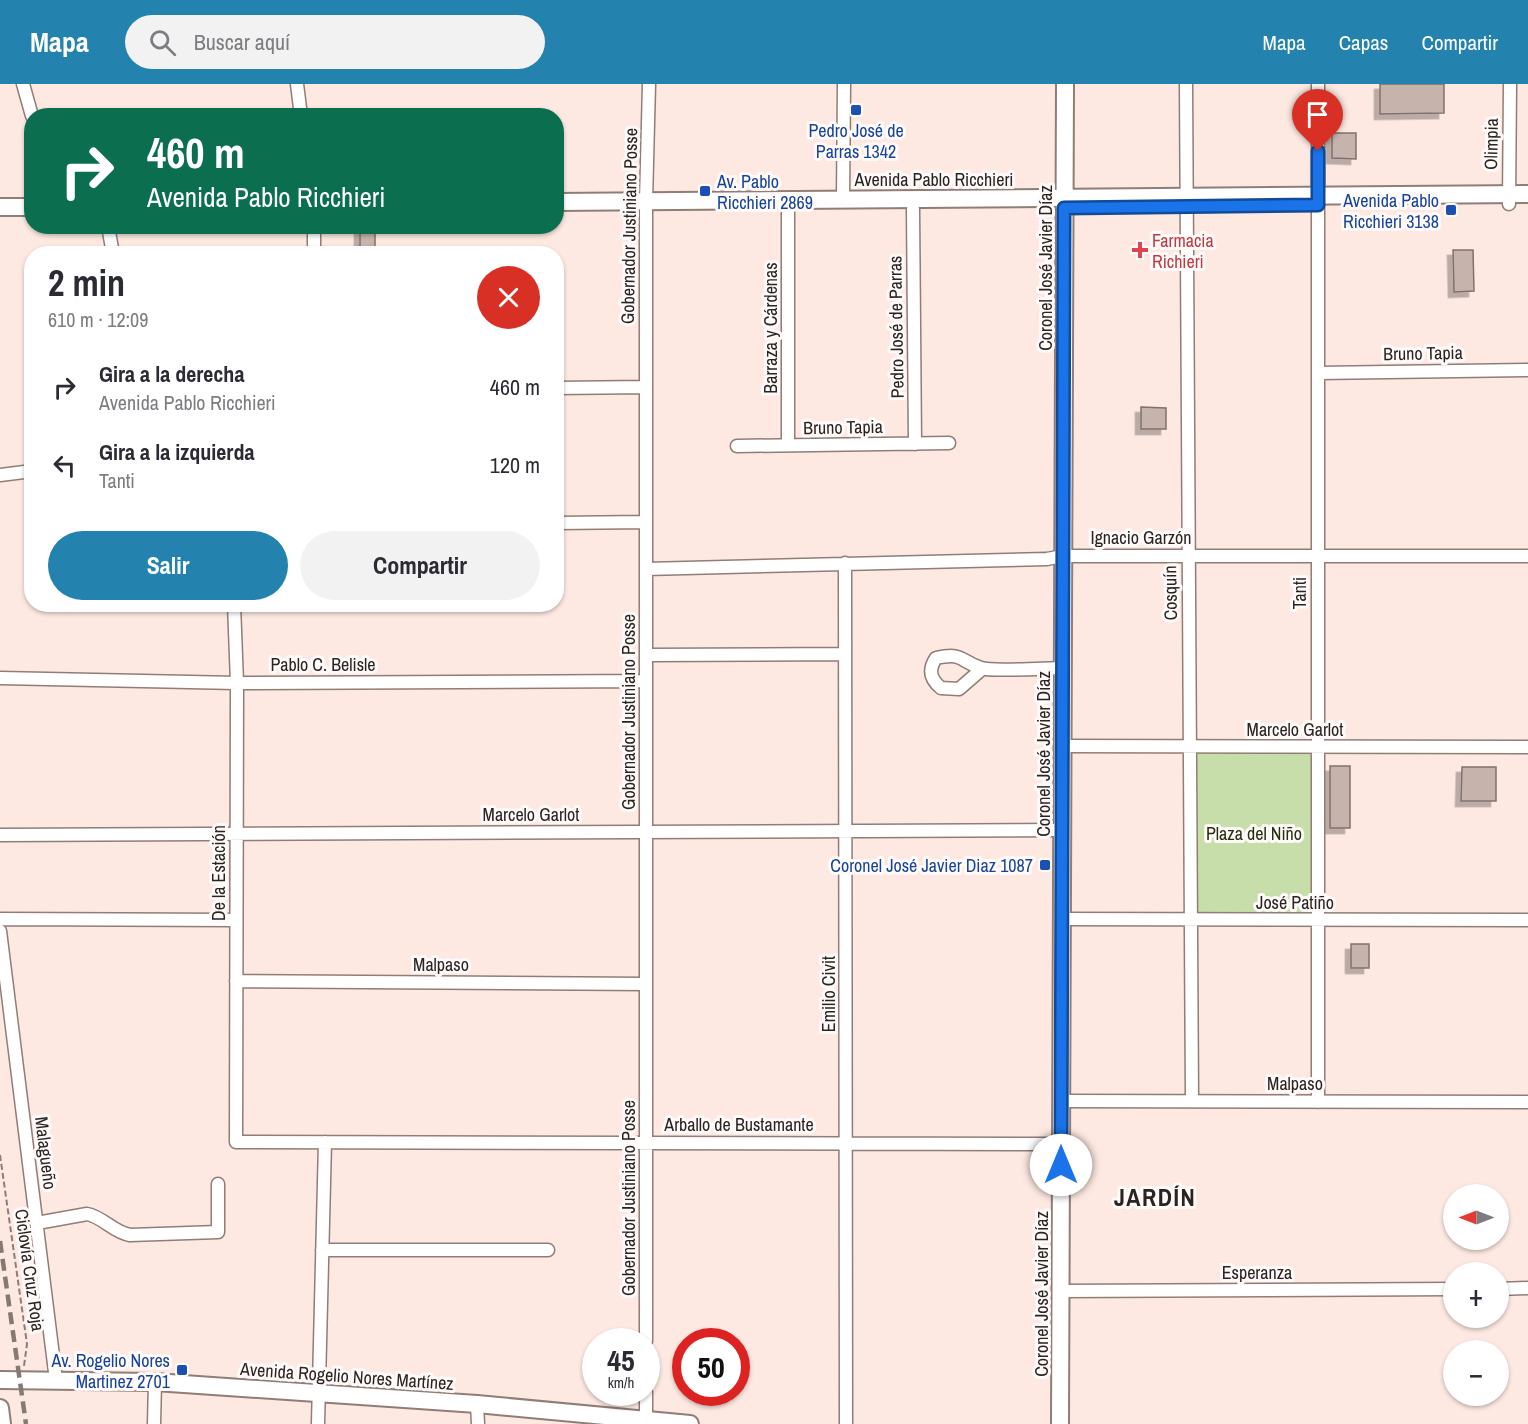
<!DOCTYPE html>
<html lang="es">
<head>
<meta charset="utf-8">
<style>
	body { margin:0; font-family:"Archivo Narrow",sans-serif; background:#f2f2f3; color:#2b2b33; height:100vh; display:flex; flex-direction:column; font-size:22px; white-space:nowrap }
	* { box-sizing:border-box; margin:0 }
	p { font-size:20px; color:#7c7c81 }
	.icon { flex:none; width:33px; height:33px; fill:none; stroke:currentColor; stroke-width:2; stroke-linecap:round; stroke-linejoin:round }
	.map { position:relative; flex:1; overflow:hidden }
	.panel { position:absolute; left:24px; top:162px; width:540px; height:366px; display:flex; flex-direction:column; background:#fff; border-radius:24px; box-shadow:0 2px 4px #0004 }
	.panel>* { flex:none }
	.banner { position:absolute; left:24px; top:24px; width:540px; height:126px; border-radius:24px; box-shadow:0 2px 4px #0004; background:#0b6e4f; color:#fff; overflow:hidden }
	.needle { width:39px; rotate:270deg }
	.controls { position:absolute; left:1443px; top:1100px; display:grid; gap:12px }
	.controls a { display:grid; place-items:center; width:66px; height:66px; border-radius:50%; background:#fff; box-shadow:0 2px 4px #0004; font-size:30px }
	.speed { position:absolute; left:582px; top:1244px; display:flex; gap:12px; font-size:30px; font-weight:700; text-align:center }
	.speed>* { display:grid; place-content:center; width:78px; height:78px; border-radius:50%; background:#fff; box-shadow:0 2px 4px #0004; line-height:1 }
	.speed small { font-size:15px; font-weight:400 }
	.speed .limit { border:9px solid #d22; background:#fff; color:#111 }
	.pin { position:absolute; display:grid; place-items:center; width:51px; height:51px; color:#fff; margin:-62px -26px; border-radius:50% 50% 50% 0; rotate:-45deg; box-shadow:0 0 6px #0007 }
	.pin .icon { rotate:45deg }
	.me { position:absolute; width:66px; margin:-33px; rotate:0deg; stroke-linejoin:round; filter:drop-shadow(0 0 4px #0008) }
	.turn { display:flex; align-items:center; gap:21px; height:126px; padding:0 24px; font-size:27px }
	.turn .icon { width:78px; height:78px; stroke-width:2.5 }
	.turn b { display:block; font-size:42px; line-height:51px }
	.round { display:grid; place-items:center; flex:none; width:63px; height:63px; border-radius:32px; background:#f2f2f3 }
	.headline { display:flex; align-items:center; justify-content:space-between; height:102px; padding:0 24px }
	h1 { font-size:36px; font-weight:700; line-height:45px }
	.cta { display:flex; gap:12px; margin-top:auto; padding:12px 24px }
	.cta a { flex:1; height:69px; border-radius:36px; background:#2482ae; color:#fff; font-size:24px; font-weight:700; line-height:69px; text-align:center }
	.cta a+a { background:#f2f2f3; color:#2b2b33 }
	ul { padding:0; list-style:none }
	li { display:flex; align-items:center; gap:18px; height:78px; padding:0 24px }
	li div { flex:1 }
	li b { display:block; font-size:22px }
	li em { font-style:normal }
	header { display:flex; align-items:center; gap:36px; box-sizing:border-box; height:84px; padding:0 30px; background:#2482ae; color:#fff }
	header strong { font-size:28px }
	nav { display:flex; gap:33px; margin-inline-start:auto; font-size:21px }
	.search { width:420px; height:54px; background:#f2f2f3; display:flex; align-items:center; gap:15px; box-sizing:border-box; padding:0 21px; border-radius:33px; color:#7c7c81; font-size:22px }
	.map>svg:first-child { display:block }
	.green { fill:#c7deaa }
	.building { fill:#c6b3ac; stroke:#82706a; stroke-width:1.5; filter:url(#shadow) }
	.lines { fill:none; stroke-linecap:round; stroke-linejoin:round }
	.street-casing { stroke:#8f7d76; stroke-width:15 }
	.secondary-casing { stroke:#8f7d76; stroke-width:20 }
	.path { stroke:#8b7e79; stroke-width:2; stroke-dasharray:6 3; stroke-linecap:butt }
	.street { stroke:#fff; stroke-width:12 }
	.secondary { stroke:#fff; stroke-width:16 }
	.rail { stroke:#857974; stroke-width:4.5; stroke-dasharray:12 6; stroke-linecap:butt }
	.route-casing { stroke:#114b97; stroke-width:15 }
	.route { stroke:#1a73e8; stroke-width:10 }
	.transit-dot { fill:#1a4fb4; stroke:#fefaf9; stroke-width:2 }
	.health-dot { fill:#e0444e; stroke:#fefaf9; stroke-width:2 }
	.labels { text-anchor:middle; dominant-baseline:central; stroke-width:6; stroke-linejoin:round; paint-order:stroke }
	.transit-label { font-size:18px; fill:#164399; stroke:#fefaf9; text-anchor:end }
	.street-label { font-size:18px; fill:#2a2320; stroke:#fefaf9 }
	.health-label { font-size:18px; fill:#be3a42; stroke:#fefaf9; text-anchor:start }
	.park-label { font-size:18px; fill:#222e0d; stroke:#fefaf9 }
	.district-label { font-size:24px; font-weight:bold; letter-spacing:1.5px; fill:#2a2320; stroke:#fefaf9 }
</style>
</head>
<body>
<header>
<strong>Mapa</strong>
<div class="search"><svg class="icon" aria-label="search" viewBox="0 0 24 24"><circle cx="10" cy="10" r="6"/><path d="M15 15l6 6"/></svg>Buscar aquí</div>
<nav><a>Mapa</a><a>Capas</a><a>Compartir</a></nav>
</header>
<div class="map">
<svg width="1528" height="1340" viewBox="0 0 1528 1340">
	<defs>
		<filter id="shadow"><feDropShadow dx="-5.5" dy="5.5" stdDeviation="0" flood-color="#0004"/></filter>
	</defs>
	<rect width="100%" height="100%" fill="#fde9e2"/>
	<path class="green" d="M1190 663H1318L1317 836 1191 835Z"/>
	<path class="building" d="M1380 0H1444V29L1380 30Z
		M1332 49H1356V75L1332 74Z
		M360 143H375V168H360Z
		M1453 166H1473L1474 207 1454 208Z
		M1141 323 1166 324V345H1141Z
		M1330 682H1350V744H1330Z
		M1462 683H1496V717H1461Z
		M1351 860H1369V884H1351Z"/>
	<g class="lines">
		<g class="street-casing">
			<path id="street" d="M23 0 32 32
				M297 0 301 32
				M1186 0 1192 1017
				M843 115 844 0
				M1509 120 1510 0
				M913 125 915 360
				M788 126V361
				M108 142 113 170
				M314 142V170
				M1318 289 1528 286
				M556 304 646 303
				M737 362 949 359
				M0 391 32 387
				M556 439 646 438
				M845 479 846 1340
				M646 485 1047 475 1063 472H1528
				M234 520 237 599 236 1058 1061 1060
				M647 571 844 570
				M982 585 959 605 941 604C930 595 928 586 936 574 964 568 959 577 981 584 993 588 1047 584 1063 584
				M0 594 237 599 646 597
				M1063 662 1528 663
				M0 751 1062 746
				M0 835 236 836
				M1062 835 1528 836
				M0 847 56 1296
				M236 897 646 900
				M1061 1017 1528 1018
				M1318 1018V0
				M37 1139 87 1130C103 1133 113 1148 130 1151L218 1148V1100
				M322 1166H548
				M1498 1205 1528 1204
				M1060 1207 1454 1205
				M646 1257V117L649 0
				M646 1308V1340
				M477 1320 478 1340
				M154 1340 155 1298
				M318 1340 325 1058"/>
		</g>
		<g class="secondary-casing">
			<path id="secondary" d="M556 118 1528 110
				M0 123H32
				M0 1296 155 1298 477 1320 690 1340
				M0 1324 2 1340
				M1060 1340 1065 0"/>
		</g>
		<path class="path" d="M0 1071 27 1260 24 1282"/>
		<use href="#street" class="street"/>
		<use href="#secondary" class="secondary"/>
		<path class="rail" d="M0 1157 26 1340"/>
	</g>
	<g class="lines">
		<g class="route-casing">
			<path id="route" d="M1061 1081 1064 124 1318 121V67"/>
		</g>
		<use href="#route" class="route"/>
	</g>
	<g class="transit-dot">
		<rect x="850" y="20" width="12" height="12" rx="3"/>
		<rect x="699" y="101" width="12" height="12" rx="3"/>
		<rect x="1445" y="120" width="12" height="12" rx="3"/>
		<rect x="1039" y="775" width="12" height="12" rx="3"/>
		<rect x="176" y="1280" width="12" height="12" rx="3"/>
	</g>
	<path class="health-dot" d="M1137 157h6v6h6v6h-6v6h-6v-6h-6v-6h6z"/>
	<g class="labels">
		<g class="transit-label">
			<text x="856" y="46" text-anchor="middle">Pedro José de<tspan x="856" dy="21">Parras 1342</tspan></text>
			<text x="717" y="97" text-anchor="start">Av. Pablo<tspan x="717" dy="21">Ricchieri 2869</tspan></text>
			<text x="1439" y="116">Avenida Pablo<tspan x="1439" dy="21">Ricchieri 3138</tspan></text>
			<text x="1033" y="781">Coronel José Javier Diaz 1087</text>
			<text x="170" y="1276">Av. Rogelio Nores<tspan x="170" dy="21">Martinez 2701</tspan></text>
		</g>
		<g class="street-label">
			<text transform="translate(1491 60) rotate(-89)">Olimpia</text>
			<text x="934" y="95">Avenida Pablo Ricchieri</text>
			<text transform="translate(629 142) rotate(-89)">Gobernador Justiniano Posse</text>
			<text transform="translate(1045 184) rotate(-90)">Coronel José Javier Díaz</text>
			<text transform="translate(896 243) rotate(-91)">Pedro José de Parras</text>
			<text transform="translate(770 244) rotate(-90)">Barraza y Cárdenas</text>
			<text transform="translate(1423 269) rotate(-1)">Bruno Tapia</text>
			<text transform="translate(843 343) rotate(-1)">Bruno Tapia</text>
			<text x="1141" y="453">Ignacio Garzón</text>
			<text transform="translate(1170 509) rotate(-91)">Cosquín</text>
			<text transform="translate(1299 509) rotate(-90)">Tanti</text>
			<text x="323" y="580">Pablo C. Belisle</text>
			<text transform="translate(628 628) rotate(-90)">Gobernador Justiniano Posse</text>
			<text x="1295" y="645">Marcelo Garlot</text>
			<text transform="translate(1043 670) rotate(-90)">Coronel José Javier Díaz</text>
			<text x="531" y="730">Marcelo Garlot</text>
			<text transform="translate(218 789) rotate(-90)">De la Estación</text>
			<text x="1295" y="818">José Patiño</text>
			<text x="441" y="880">Malpaso</text>
			<text transform="translate(828 910) rotate(-90)">Emilio Civit</text>
			<text x="1295" y="999">Malpaso</text>
			<text x="739" y="1040">Arballo de Bustamante</text>
			<text transform="translate(46 1069) rotate(83)">Malagueño</text>
			<text transform="translate(628 1114) rotate(-90)">Gobernador Justiniano Posse</text>
			<text transform="translate(30 1186) rotate(82)">Ciclovía Cruz Roja</text>
			<text x="1257" y="1188">Esperanza</text>
			<text transform="translate(1041 1210) rotate(-90)">Coronel José Javier Díaz</text>
			<text transform="translate(347 1292) rotate(4)">Avenida Rogelio Nores Martínez</text>
		</g>
		<g class="health-label">
			<text x="1152" y="156">Farmacia<tspan x="1152" dy="21">Richieri</tspan></text>
		</g>
		<g class="park-label">
			<text x="1254" y="749">Plaza del Niño</text>
		</g>
		<g class="district-label">
			<text x="1155" y="1113">JARDÍN</text>
		</g>
	</g>
</svg>
<div class="controls">
<a><svg class="needle" viewBox="-14 -14 28 28"><path d="M0-13l5 13h-10z" fill="#e53935"/><path d="M0 13l5-13h-10z" fill="#7c7c81"/></svg></a>
<a>+</a>
<a>−</a>
</div>
<div class="speed"><div>45<small>km/h</small></div><div class="limit">50</div></div>
<div class="pin" style="left:1318px;top:67px;background:#d93025"><svg class="icon" aria-label="arrive" viewBox="0 0 24 24"><path d="M6 21V4h12l-3 4 3 4H6"/></svg></div>
<svg class="me" style="left:1061px;top:1081px" viewBox="-20 -20 40 40"><circle r="19" fill="#fff"/><path d="M0-13L10 11 0 6-10 11z" fill="#1a73e8"/></svg>
<div class="banner">
<div class="turn"><svg class="icon" aria-label="right" viewBox="0 0 24 24"><path d="M7 20v-9h11M14 6l5 5-5 5"/></svg><div><b>460 m</b>Avenida Pablo Ricchieri</div></div>
</div>
<section class="panel">
<div class="headline"><div><h1>2 min</h1><p>610 m · 12:09</p></div><a class="round" style="background:#d93025;color:#fff"><svg class="icon" aria-label="close" viewBox="0 0 24 24"><path d="M6 6l12 12M18 6L6 18"/></svg></a></div>
<ul>
<li><svg class="icon" aria-label="right" viewBox="0 0 24 24"><path d="M7 20v-9h11M14 6l5 5-5 5"/></svg><div><b>Gira a la derecha</b><p>Avenida Pablo Ricchieri</p></div><em>460 m</em></li>
<li><svg class="icon" aria-label="left" viewBox="0 0 24 24"><path d="M17 20v-9H6M10 6l-5 5 5 5"/></svg><div><b>Gira a la izquierda</b><p>Tanti</p></div><em>120 m</em></li>
</ul>
<div class="cta"><a>Salir</a><a>Compartir</a></div>
</section>
</div>
</body>
</html>
